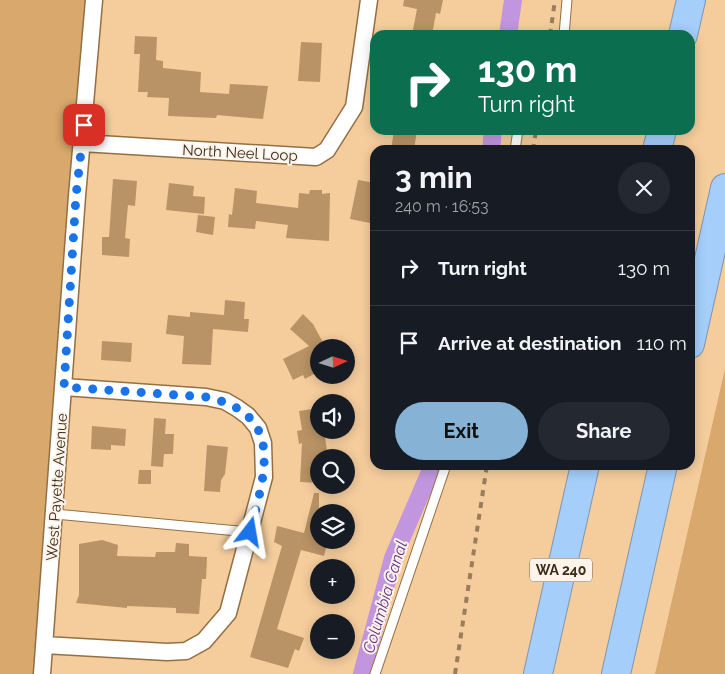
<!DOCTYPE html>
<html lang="en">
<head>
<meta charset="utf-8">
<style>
	body { margin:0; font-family:Raleway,sans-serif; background:#242831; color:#f1f3f6; height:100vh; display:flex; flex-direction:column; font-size:19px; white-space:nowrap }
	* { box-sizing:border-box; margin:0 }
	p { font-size:16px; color:#9ea1a6 }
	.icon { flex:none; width:28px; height:28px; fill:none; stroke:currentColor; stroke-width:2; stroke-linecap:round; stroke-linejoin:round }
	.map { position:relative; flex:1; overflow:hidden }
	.drawer { position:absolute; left:370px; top:145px; width:325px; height:325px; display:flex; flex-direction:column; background:#171b24; border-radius:15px; box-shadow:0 2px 12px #0003 }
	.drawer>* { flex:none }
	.top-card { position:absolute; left:370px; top:30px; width:325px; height:105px; border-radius:15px; box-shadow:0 2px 12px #0003; background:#0b6e4f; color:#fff; overflow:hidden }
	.needle { width:32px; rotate:86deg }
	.buttons { position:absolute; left:310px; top:339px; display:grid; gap:10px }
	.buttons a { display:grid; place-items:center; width:45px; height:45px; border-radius:50%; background:#171b24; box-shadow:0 2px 12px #0003; font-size:25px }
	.pin { position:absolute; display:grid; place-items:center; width:42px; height:42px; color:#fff; margin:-21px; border-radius:10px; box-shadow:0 2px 8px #0006 }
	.me { position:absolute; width:55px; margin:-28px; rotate:14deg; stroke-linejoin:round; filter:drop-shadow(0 0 4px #0008) }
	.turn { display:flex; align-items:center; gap:18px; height:105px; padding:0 25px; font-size:22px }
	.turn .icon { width:65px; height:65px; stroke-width:2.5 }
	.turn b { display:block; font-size:35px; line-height:42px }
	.round { display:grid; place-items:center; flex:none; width:52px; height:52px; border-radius:26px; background:#242831 }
	.headline { display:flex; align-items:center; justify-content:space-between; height:85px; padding:0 25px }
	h1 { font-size:30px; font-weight:700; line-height:38px }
	.primary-button { display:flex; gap:10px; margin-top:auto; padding:10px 25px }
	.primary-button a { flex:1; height:58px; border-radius:30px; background:#86b2d6; color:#111; font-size:20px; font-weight:700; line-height:58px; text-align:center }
	.primary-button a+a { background:#242831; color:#f1f3f6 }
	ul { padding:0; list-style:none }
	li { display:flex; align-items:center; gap:15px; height:75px; padding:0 25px; border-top:1px solid #363941 }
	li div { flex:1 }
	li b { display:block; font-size:19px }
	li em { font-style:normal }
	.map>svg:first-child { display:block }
	.green { fill:#d8a86c }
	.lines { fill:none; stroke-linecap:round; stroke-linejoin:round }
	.canal { stroke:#c296de; stroke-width:18 }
	.building { fill:#b99365 }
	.service-casing { stroke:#946f42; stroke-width:11 }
	.minor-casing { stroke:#946f42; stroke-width:19 }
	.motorway-casing { stroke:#8095ac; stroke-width:30 }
	.service { stroke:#fff; stroke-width:9 }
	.minor { stroke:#fff; stroke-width:16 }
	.motorway { stroke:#a5cefb; stroke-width:28 }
	.rail { stroke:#997d5c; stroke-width:4; stroke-dasharray:6 6; stroke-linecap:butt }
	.route { stroke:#1a73e8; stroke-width:9; stroke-dasharray:0 16.2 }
	.labels { text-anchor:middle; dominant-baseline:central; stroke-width:4; stroke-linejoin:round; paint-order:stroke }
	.shield { fill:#fcf4ea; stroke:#766858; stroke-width:1 }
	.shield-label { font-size:14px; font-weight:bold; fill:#3c2c19 }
	.street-label { font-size:15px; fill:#3c2c19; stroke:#fcf4ea }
	.water-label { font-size:16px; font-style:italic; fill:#673185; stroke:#fcf4ea }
</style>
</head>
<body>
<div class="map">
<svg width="725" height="674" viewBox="0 0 725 674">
	<rect width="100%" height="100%" fill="#f5cd9d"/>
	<path class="green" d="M0 0H87L34 674H0Z
		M725 369V674H655Z"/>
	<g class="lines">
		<path class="canal" d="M508 35 513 0
			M491 150 493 130
			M362 674 393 558 433 465"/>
	</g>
	<path class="building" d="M404 0H443L440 14 436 13 432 35H412L417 9 403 6Z
		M135 36 157 37 156 60 163 61V68L201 72 200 92 229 94 230 84 268 86 263 119 217 115 216 118 168 116 169 98 147 97 148 92H138L140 54H134Z
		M301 42 322 43 320 82 298 81Z
		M394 130H417L414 150H391Z
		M113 179 137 181 135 206 128 205 125 238 130 239 129 257 102 255V237H109Z
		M358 180 375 183V224L350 219Z
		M169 183 194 186 193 196 205 197 204 214 166 210Z
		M235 188 257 191 256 203 298 208 299 193 309 194 310 190H322V194L330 193 329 241 286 238 288 225 256 221 255 229 228 227 229 214 232 215Z
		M198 215 215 217 213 235 196 232Z
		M225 300 245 302 244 319H249L248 332 213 329 211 365 182 364 184 336 166 334 168 315 190 317V312L224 315Z
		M303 314 313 324 326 348H319V371L305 379 303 375 293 380 283 359 309 346 290 329Z
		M102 341 132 343 131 362 101 360Z
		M319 408V430H324L328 458H319V483L300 482 302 443 299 444 297 431 302 430 299 411Z
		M154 418 166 419 165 434H174L173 454H164L163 467 151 466Z
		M92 426 126 429 125 446 111 445V450L91 449Z
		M207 445 228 447 225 474 221 480 220 492 204 491Z
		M139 470H151V484H138Z
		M314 493H319V540H328L324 556 301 550 277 629 304 638 299 651 295 649 288 668 250 657 282 546 274 542 277 526 304 533Z
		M102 540 118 545 117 556 155 557 156 552H175L176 543 189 544V556L207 557 206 579H202L199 614 176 613V608L127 606V608L76 603 79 595V544Z"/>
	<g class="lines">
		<g class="service-casing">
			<path id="service" d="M564 35 567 0
				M515 150 518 130
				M55 514 249 532
				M375 674 446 465"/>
		</g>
		<g class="minor-casing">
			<path id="minor" d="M82 143 316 157 327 150 354 107 369 0
				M44 645 167 652 186 651 204 641 228 613 264 477 263 443 258 428 248 416 237 408 225 401 206 397 64 387
				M42 674 77 196 94 0"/>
		</g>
		<g class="motorway-casing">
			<path id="motorway" d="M683 35 691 0
				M657 150 662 130
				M690 344 725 188
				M538 674 585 465
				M616 674 663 465"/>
		</g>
		<use href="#service" class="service"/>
		<use href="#minor" class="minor"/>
		<use href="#motorway" class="motorway"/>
		<path class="rail" d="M550 35 555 0
			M533 150 536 130
			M455 674 487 465"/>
	</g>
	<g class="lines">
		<path class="route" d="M84 125 76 196 64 387 206 397C286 414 265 473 250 532"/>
	</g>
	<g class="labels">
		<rect class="shield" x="530" y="558.5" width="62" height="23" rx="4"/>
		<g class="shield-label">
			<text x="561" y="570">WA 240</text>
		</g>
		<g class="street-label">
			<text transform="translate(240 153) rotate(3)">North Neel Loop</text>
			<text transform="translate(57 487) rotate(-86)">West Payette Avenue</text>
		</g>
		<g class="water-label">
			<text transform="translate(385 597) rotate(-73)">Columbia Canal</text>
		</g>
	</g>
</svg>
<div class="buttons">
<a><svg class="needle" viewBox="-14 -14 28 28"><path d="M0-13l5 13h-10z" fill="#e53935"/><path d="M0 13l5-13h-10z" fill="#9ea1a6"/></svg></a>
<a><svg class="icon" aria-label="sound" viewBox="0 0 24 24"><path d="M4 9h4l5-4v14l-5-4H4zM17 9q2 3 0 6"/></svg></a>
<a><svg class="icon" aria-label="search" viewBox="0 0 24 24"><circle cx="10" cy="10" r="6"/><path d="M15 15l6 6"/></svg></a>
<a><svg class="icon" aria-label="layers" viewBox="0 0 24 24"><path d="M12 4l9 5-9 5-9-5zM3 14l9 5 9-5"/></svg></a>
<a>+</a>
<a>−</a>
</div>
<div class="pin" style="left:84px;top:125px;background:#d93025"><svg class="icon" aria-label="arrive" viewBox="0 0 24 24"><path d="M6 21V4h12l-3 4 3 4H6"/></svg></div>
<svg class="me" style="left:250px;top:532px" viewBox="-20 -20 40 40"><path d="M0-17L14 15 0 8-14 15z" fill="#1a73e8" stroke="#fff" stroke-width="4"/></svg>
<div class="top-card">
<div class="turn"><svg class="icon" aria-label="right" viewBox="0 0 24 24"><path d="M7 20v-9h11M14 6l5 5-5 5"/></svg><div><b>130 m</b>Turn right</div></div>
</div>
<section class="drawer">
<div class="headline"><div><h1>3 min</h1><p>240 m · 16:53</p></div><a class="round"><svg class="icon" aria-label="close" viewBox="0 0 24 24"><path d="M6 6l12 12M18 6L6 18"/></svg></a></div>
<ul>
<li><svg class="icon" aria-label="right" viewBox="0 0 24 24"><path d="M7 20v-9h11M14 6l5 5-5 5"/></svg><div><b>Turn right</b></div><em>130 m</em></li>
<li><svg class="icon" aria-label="arrive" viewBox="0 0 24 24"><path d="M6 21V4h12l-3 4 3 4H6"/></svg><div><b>Arrive at destination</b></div><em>110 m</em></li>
</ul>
<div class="primary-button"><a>Exit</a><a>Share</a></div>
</section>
</div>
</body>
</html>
